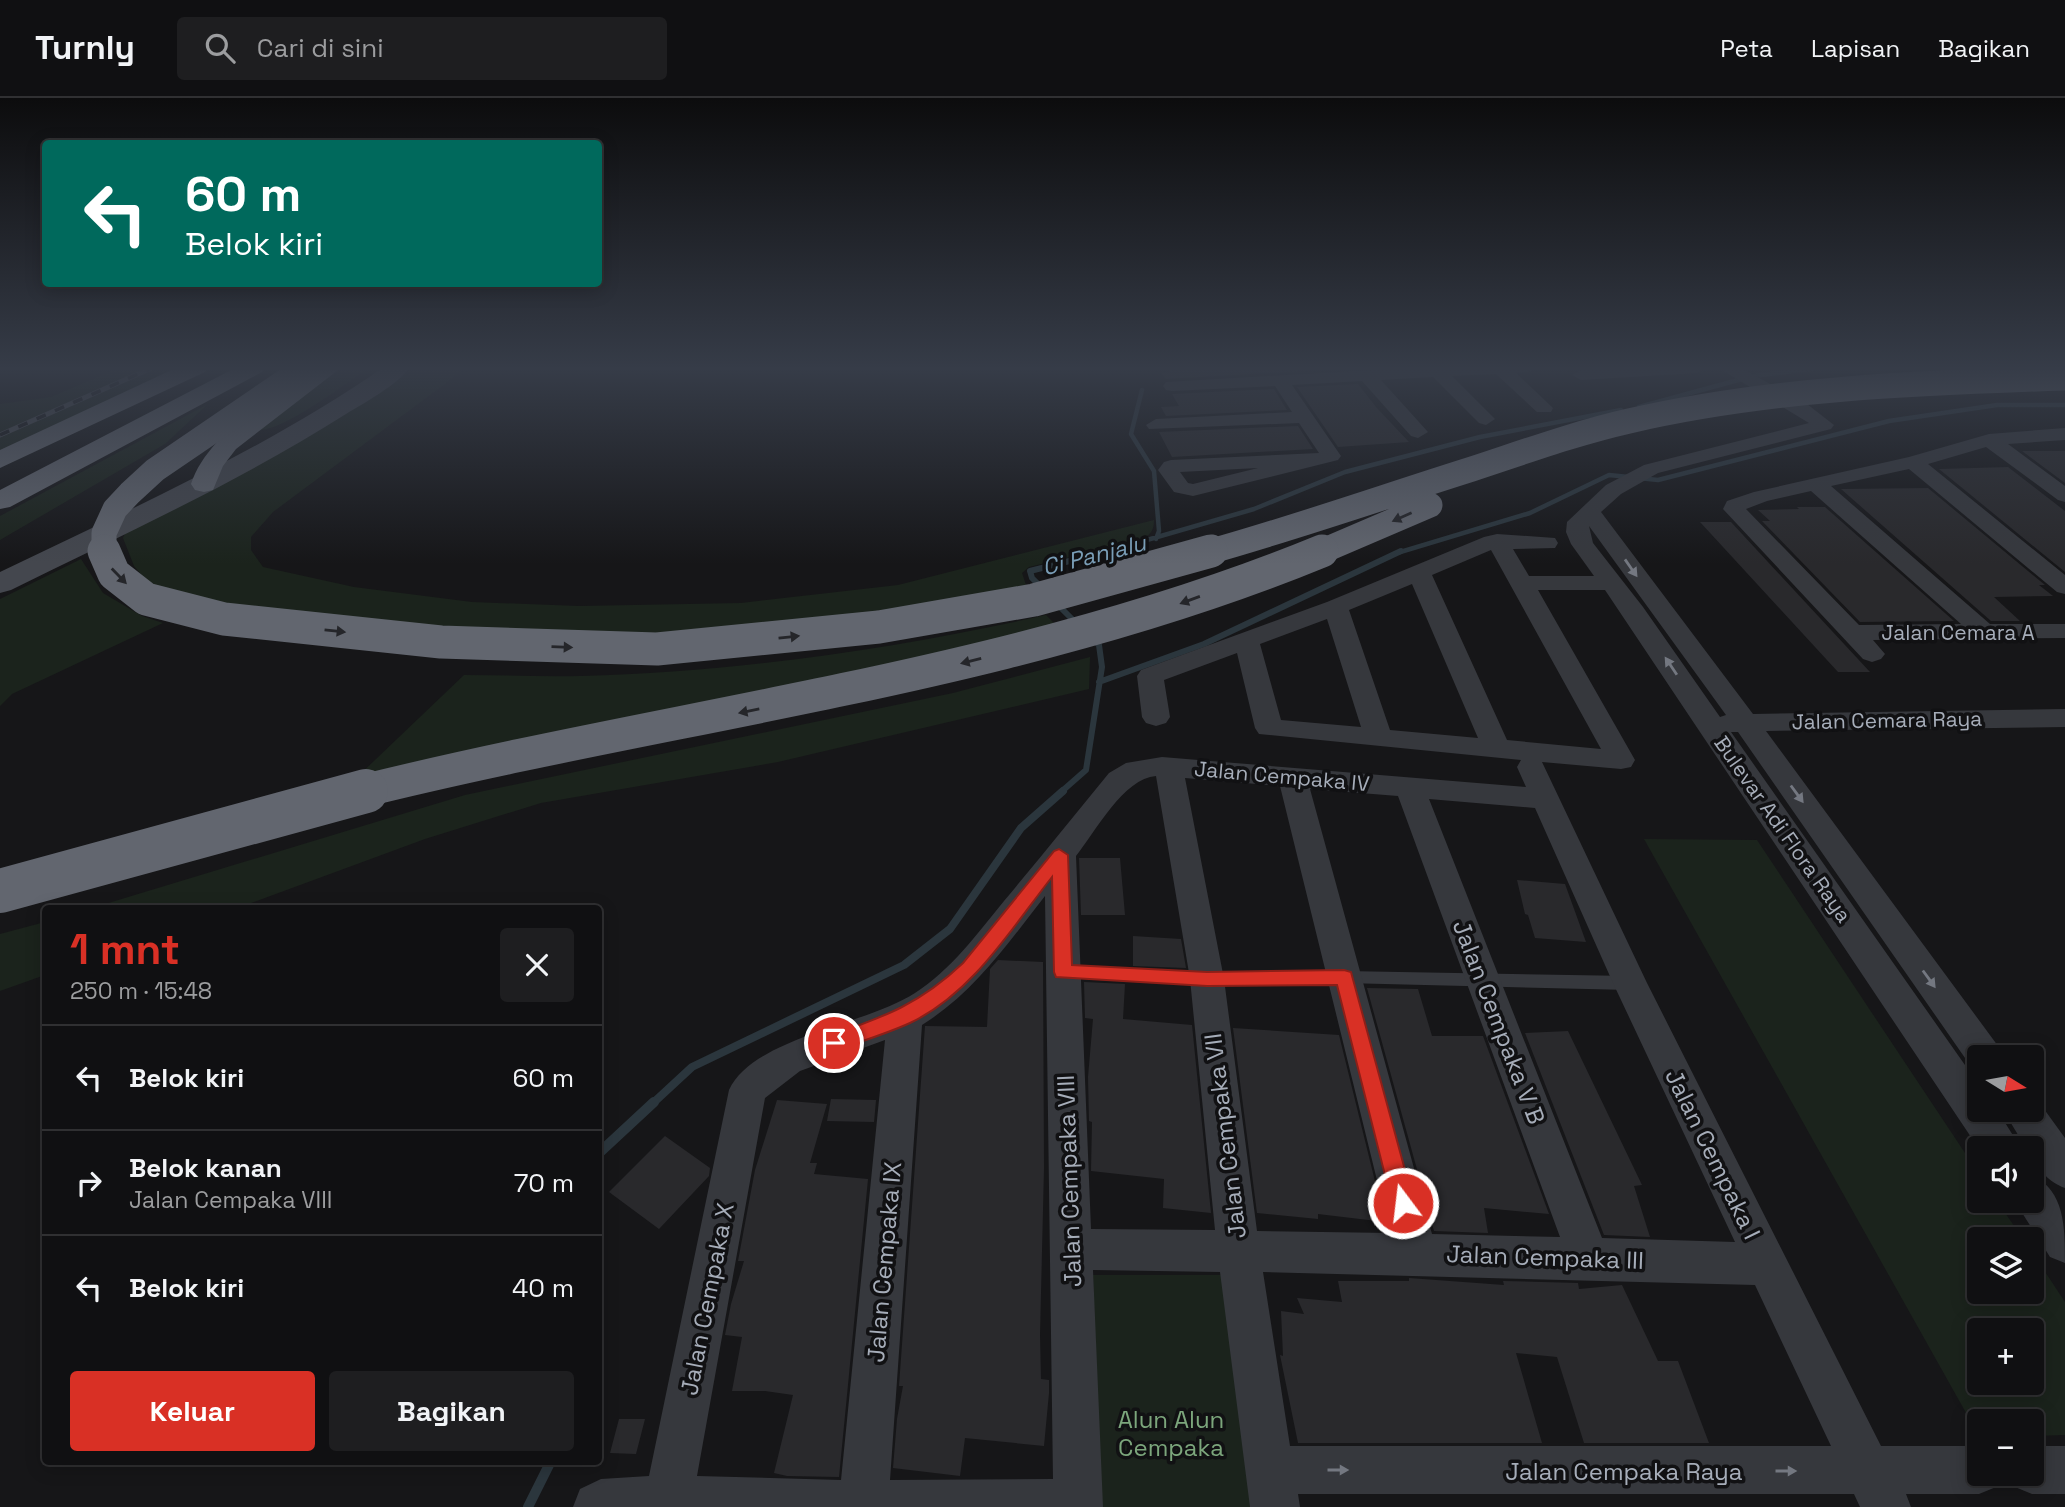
<!DOCTYPE html>
<html lang="id">
<head>
<meta charset="utf-8">
<style>
	body { margin:0; font-family:"Space Grotesk",sans-serif; background:#1e1e20; color:#f1f3f6; height:100vh; display:flex; flex-direction:column; font-size:26px; white-space:nowrap }
	* { box-sizing:border-box; margin:0 }
	p { font-size:23px; color:#9c9d9f }
	.icon { flex:none; width:38px; height:38px; fill:none; stroke:currentColor; stroke-width:2; stroke-linecap:round; stroke-linejoin:round }
	.map { position:relative; flex:1; overflow:hidden }
	.details { position:absolute; left:42px; top:807px; width:560px; height:560px; display:flex; flex-direction:column; background:#101012; border-radius:7px; box-shadow:0 4px 18px #0003,0 0 0 2px #303032 }
	.details>* { flex:none }
	.guide { position:absolute; left:42px; top:42px; width:560px; height:147px; border-radius:7px; box-shadow:0 4px 18px #0003,0 0 0 2px #303032; background:#00695c; color:#fff; overflow:hidden }
	.needle { width:46px; rotate:101deg }
	.tools { position:absolute; left:1967px; top:947px; display:grid; gap:14px }
	.tools a { display:grid; place-items:center; width:77px; height:77px; border-radius:7px; background:#101012; box-shadow:0 4px 18px #0003,0 0 0 2px #303032; font-size:35px }
	.pin { position:absolute; display:grid; place-items:center; width:60px; height:60px; color:#fff; margin:-30px; border:4px solid #fff; border-radius:50%; box-shadow:0 2px 7px #0007 }
	.me { position:absolute; width:77px; margin:-38px; rotate:345deg; stroke-linejoin:round; filter:drop-shadow(0 0 5px #0008) }
	.turn { display:flex; align-items:center; gap:24px; height:147px; padding:0 28px; font-size:32px }
	.turn .icon { width:91px; height:91px; stroke-width:2.5 }
	.turn b { display:block; font-size:49px; line-height:60px }
	.round { display:grid; place-items:center; flex:none; width:74px; height:74px; border-radius:7px; background:#1e1e20 }
	.overview { display:flex; align-items:center; justify-content:space-between; height:119px; padding:0 28px }
	h1 { font-size:42px; font-weight:600; line-height:52px; color:#d93025 }
	.action { display:flex; gap:14px; margin-top:auto; padding:14px 28px }
	.action a { flex:1; height:80px; border-radius:7px; background:#d93025; color:#fff; font-size:28px; font-weight:600; line-height:80px; text-align:center }
	.action a+a { background:#1e1e20; color:#f1f3f6 }
	ul { padding:0; list-style:none }
	li { display:flex; align-items:center; gap:21px; height:105px; padding:0 28px; border-top:2px solid #303032 }
	li div { flex:1 }
	li b { display:block; font-size:26px }
	li em { font-style:normal }
	header { display:flex; align-items:center; gap:42px; box-sizing:border-box; height:98px; padding:0 35px; background:#101012; border-bottom:2px solid #303032 }
	header strong { font-size:33px }
	nav { display:flex; gap:38px; margin-inline-start:auto; font-size:24px }
	.search { width:490px; height:63px; background:#1e1e20; display:flex; align-items:center; gap:18px; box-sizing:border-box; padding:0 24px; border-radius:7px; color:#9c9d9f; font-size:26px }
	.map>svg:first-child { display:block }
	.green { fill:#1b231c; fill-rule:evenodd }
	.lines { fill:none; stroke-linecap:round; stroke-linejoin:round }
	.stream-far3 { stroke:#2b363d; stroke-width:4.5 }
	.stream-far2 { stroke:#2b363d; stroke-width:6 }
	.stream-far1 { stroke:#2b363d; stroke-width:8 }
	.stream { stroke:#2b363d; stroke-width:10 }
	.building { fill:#29292c }
	.lane { fill:#36383d; fill-rule:evenodd }
	.street { fill:#36383d; fill-rule:evenodd }
	.secondary { fill:#44474e; fill-rule:evenodd }
	.highway { fill:#62666f; fill-rule:evenodd }
	.rail-casing { stroke:#494c53; stroke-width:5 }
	.rail { stroke:#111113; stroke-width:3.5; stroke-dasharray:10; stroke-linecap:butt }
	.highway-bridge-far2 { stroke:#62666f; stroke-width:25 }
	.highway-bridge-far1 { stroke:#62666f; stroke-width:33 }
	.highway-bridge { stroke:#62666f; stroke-width:44 }
	.oneway { fill:#25262a }
	.oneway2 { fill:#747881 }
	.route { fill:#d93025; stroke:#8d1f18; stroke-width:2 }
	.labels { text-anchor:middle; dominant-baseline:central; stroke-width:7; stroke-linejoin:round; paint-order:stroke }
	.street-label { font-size:21px; fill:#a6adb9; stroke:#111113 }
	.water-label { font-size:23px; font-style:italic; fill:#7a9eb7; stroke:#111113 }
	.near-street-label { font-size:24px; fill:#a6adb9; stroke:#111113 }
	.near-park-label { font-size:24px; fill:#7ca67c; stroke:#111113 }
</style>
</head>
<body>
<header>
<strong>Turnly</strong>
<div class="search"><svg class="icon" aria-label="search" viewBox="0 0 24 24"><circle cx="10" cy="10" r="6"/><path d="M15 15l6 6"/></svg>Cari di sini</div>
<nav><a>Peta</a><a>Lapisan</a><a>Bagikan</a></nav>
</header>
<div class="map">
<svg width="2065" height="1409" viewBox="0 0 2065 1409">
	<rect width="100%" height="100%" fill="#161618"/>
	<path class="green" d="M121 269H185L0 356V306L51 299Z
		M343 269H369C352 282 275 339 257 331Z
		M412 269 465 271 273 414 251 439V452L263 469 354 489 472 504 579 508 741 505 898 487 1154 422C1154 436 1148 438 1136 443L1029 469 1022 475 1026 487 931 509 761 531 543 540 258 516 152 489 134 468 123 440 128 429 331 323Z
		M208 306 165 346 0 442V418Z
		M81 461 103 495 142 518 163 525 12 596 0 608V501Z
		M1046 517 1061 532 353 683 464 577C503 577 542 579 581 578 737 574 894 551 1046 517Z
		M1090 559 1089 591 778 664 541 705 425 741 238 810H92L465 697 953 595Z
		M1644 741 1757 742 1979 1076V1102L1997 1103 2023 1141H1979V1194H2032V1154L2065 1204V1337L2032 1338V1323H1979V1338ZM1979 1232H2032V1284H1979Z
		M45 824V877L0 893V836Z
		M1093 1177H1224L1252 1409H1101Z"/>
	<g class="lines">
		<path class="stream-far3" d="M1142 292 1131 336 1154 373 1159 433 1156 441
			M1639 309 1753 278 1826 269
			M1102 455 1254 411 1345 374 1480 339 1621 312
			M1397 455 1530 415 1609 377 1658 382 1889 323 1997 307H2065"/>
		<path class="stream-far2" d="M1043 491 1032 480 1030 473 1109 453
			M1058 507 1077 526
			M1099 584 1204 546 1401 453
			M1061 694 1086 672 1102 569 1099 547 1093 541"/>
		<path class="stream-far1" d="M652 1006 692 969 904 867 950 831 1021 730 1063 693"/>
		<path class="stream" d="M598 1056 654 1004
			M528 1409 551 1363"/>
	</g>
	<path class="building" d="M1166 269H1339V271L1166 281 1161 275 1169 274Z
		M1358 286 1376 309 1409 344 1338 349 1297 289Z
		M1274 291 1287 312 1166 318 1161 309 1179 308 1172 296Z
		M1298 328 1313 351 1172 359 1159 334Z
		M2022 353H2065V385Z
		M2008 369 2065 413V474L1939 371Z
		M1928 390 2045 487H2039L2053 498 1994 499 2020 523H1991L1841 391Z
		M1797 409H1825L1954 523 1860 524 1762 423H1770L1758 412 1799 411Z
		M1700 424H1731L1870 574H1838Z
		M1079 760H1120L1125 817H1081Z
		M1517 782 1565 786 1586 844 1535 840 1528 817 1525 816Z
		M1133 838 1181 841 1186 870 1133 868Z
		M998 862 1043 864 1044 1070 1040 1237 1041 1281 1049 1282V1295L1044 1348 965 1340 960 1378 893 1370 897 1321 903 1288H899L925 928 987 929 990 871Z
		M1084 884 1125 886 1123 921 1192 927 1211 1115 1163 1110 1164 1081 1091 1073 1092 1024 1089 1023 1088 979 1093 921 1085 920Z
		M1367 890 1418 891 1432 938H1483L1549 1116 1484 1110 1488 1135 1434 1133Z
		M1233 930 1339 937 1385 1124 1318 1116V1121L1257 1115Z
		M1568 933 1642 1087 1634 1088 1650 1139 1604 1137 1525 935Z
		M831 1001 876 1002 874 1024 827 1023Z
		M777 1002 827 1006 810 1065H817L814 1076 868 1081 839 1379 787 1378 774 1375 793 1297 765 1293H732L742 1239 725 1237 731 1206 744 1163H738L755 1072Z
		M665 1038 710 1070 709 1078 659 1131 609 1094Z
		M1409 1180 1504 1187 1503 1183 1578 1185 1579 1191 1622 1187 1658 1263H1678L1709 1345H1584L1557 1259 1516 1255 1542 1345H1298L1280 1257 1283 1258 1281 1213 1304 1216 1297 1200 1342 1204 1338 1183H1409Z
		M619 1321H645L636 1356 610 1355Z"/>
	<g class="lines">
		<path class="lane" d="M1064 868 1207 874 1344 873 1630 878 1636 880 1638 885 1636 890 1630 892 1344 885 1207 888 1064 880 1058 879 1056 874 1058 869Z"/>
		<path class="street" d="M1425 269H1535L1532 273 1516 275 1553 310 1551 314H1537L1496 276 1452 278 1495 321 1486 327 1479 325 1433 279 1381 282 1428 334 1418 340 1411 338 1362 283 1292 287 1341 358 1338 362 1193 398 1174 394 1158 372 1164 364 1171 362 1319 355 1299 325 1149 331 1146 327 1156 321 1292 314 1275 288 1172 293 1166 292 1163 288 1166 284ZM1258 370 1193 386 1188 385 1180 374Z
			M1624 269H1705L1706 270 1697 275 1581 282 1572 277 1581 272Z
			M1717 269H1739L1807 306 1834 327 1831 331 1658 375 1621 396 1601 414 1753 616 2065 611V629L1766 633 1998 948 2003 959H1979V973L1972 970 1738 634H1731L1979 987V1012H1997L2021 1050 1979 1051 1605 492H1538L1635 662 1631 669 1621 671 1542 664 1647 885 1881 1348H1979V1376H2002L1996 1389 1979 1396H1906L1911 1409H1860L1854 1396H1298L1300 1409H1250L1220 1174 1093 1172 1103 1409H573L580 1391 601 1381 649 1378 729 992C754 939 866 927 915 895 951 872 977 836 1004 803 1039 761 1074 718 1109 675L1126 665 1162 659 1526 689 1517 669 1521 662 1259 636 1255 630 1237 555 1164 582 1170 619 1166 625 1156 628 1146 625 1142 619 1137 578 1141 572 1327 504 1484 439 1497 436 1555 440 1558 445 1555 450 1513 451 1529 478H1594L1571 446 1566 434 1567 424 1606 387 1644 367 1809 325ZM1589 428 1726 617 1720 619 1643 509 1593 445ZM1491 452 1601 651 1507 642 1432 477ZM1412 486 1478 640 1390 632 1349 512ZM1327 521 1361 629 1281 622 1260 546ZM1156 678 1190 881 1215 1132 1091 1131 1076 758C1095 734 1124 680 1156 678ZM1185 680 1280 688 1390 1135 1257 1133 1224 881ZM1310 691 1398 698 1560 1139 1432 1136ZM1429 701 1535 710 1613 885 1735 1144 1602 1140ZM1045 798 1053 1381 890 1382 922 927C975 894 1008 845 1045 798ZM885 942 841 1382 697 1378 765 1000 800 973ZM1263 1174 1755 1187 1831 1348H1290Z
			M2065 330V342L2008 346 2065 388V404L2058 402 1986 349 1928 366 2065 477V496L2057 494 1909 371 1831 388 1990 526H2065V540L1873 542 1885 556 1881 561 1872 564 1863 561 1723 411 1727 403 1754 394 1909 359 1989 336ZM1811 393 1961 526 1859 527 1746 411 1767 403Z
			M2032 999 2036 1000 2065 1040V1090C2050 1085 2032 1068 2032 1050H2026L2003 1012H2032Z
			M2032 1077C2065 1093 2065 1129 2065 1165L2050 1159 2014 1102H2032Z
			M2032 1348H2065V1396H2032L2015 1389 2009 1376H2032Z"/>
		<path class="secondary" d="M384 269H410C399 286 364 305 346 316 239 384 124 436 11 492L0 495V474C131 411 264 352 384 269Z"/>
		<path class="highway" d="M178 269H208L205 274 0 370V352Z
			M237 269H265L262 274 10 409 0 411V392Z
			M316 269H342L236 351 223 368 213 392 204 394 195 392 191 386C208 334 273 301 316 269Z"/>
		<g class="rail-casing">
			<path id="rail" d="M0 337 154 269"/>
		</g>
		<use href="#rail" class="rail"/>
		<path class="highway-bridge-far2" d="M104 455V435L115 411 130 395 155 372 306 269
			M1205 455C1295 430 1383 399 1472 371 1524 354 1576 335 1629 323 1771 290 1920 285 2065 280
			M1318 455 1430 407"/>
		<path class="highway-bridge-far1" d="M104 453 114 476 146 501 224 521 441 544 657 551 879 529 1034 502 1211 453
			M359 694C680 614 1013 580 1322 453"/>
		<path class="highway-bridge" d="M0 793 366 693"/>
	</g>
	<defs><path id="oneway-solid" d="M-6-.8H1V-3.2L6.5 0L1 3.2V.8H-6Z" transform="scale(1.75)"/></defs>
	<g class="oneway">
		<use href="#oneway-solid" transform="translate(1402 419) rotate(156)"/>
		<use href="#oneway-solid" transform="translate(119 478) rotate(46)"/>
		<use href="#oneway-solid" transform="translate(1190 502) rotate(160)"/>
		<use href="#oneway-solid" transform="translate(335 533) rotate(6)"/>
		<use href="#oneway-solid" transform="translate(789 539) rotate(-6)"/>
		<use href="#oneway-solid" transform="translate(562 549) rotate(2)"/>
		<use href="#oneway-solid" transform="translate(971 563) rotate(166)"/>
		<use href="#oneway-solid" transform="translate(749 613) rotate(169)"/>
	</g>
	<g class="oneway2">
		<use href="#oneway-solid" transform="translate(1631 470) rotate(55)"/>
		<use href="#oneway-solid" transform="translate(1671 568) rotate(-124)"/>
		<use href="#oneway-solid" transform="translate(1797 696) rotate(54)"/>
		<use href="#oneway-solid" transform="translate(1929 881) rotate(54)"/>
		<use href="#oneway-solid" transform="translate(1338 1372)"/>
		<use href="#oneway-solid" transform="translate(1786 1373)"/>
	</g>
	<linearGradient id="sky" x2="0" y2="1"><stop stop-color="#0c0c0d"/><stop offset="0.58" stop-color="#363c48"/><stop offset="1" stop-color="#363c48" stop-opacity="0"/></linearGradient>
	<rect width="2065" height="466" fill="url(#sky)"/>
	<path class="route" d="M1059 751 1068 757 1072 867 1207 874 1344 872 1351 874 1414 1105 1411 1113 1403 1116 1395 1113 1392 1105 1337 887 1207 888 1056 879 1054 874 1052 779C1011 831 972 896 910 925 886 936 859 944 834 953L827 951 824 945 827 939C883 919 919 907 963 865L1054 753Z"/>
	<g class="labels">
		<g class="street-label">
			<text x="1958" y="534">Jalan Cemara A</text>
			<text transform="translate(1887 622) rotate(-1)">Jalan Cemara Raya</text>
			<text transform="translate(1282 678) rotate(5)">Jalan Cempaka IV</text>
			<text transform="translate(1783 731) rotate(55)">Bulevar Adi Flora Raya</text>
		</g>
		<g class="water-label">
			<text transform="translate(1094 457) rotate(-14)">Ci Panjalu</text>
		</g>
		<g class="near-street-label">
			<text transform="translate(1499 924) rotate(69)">Jalan Cempaka V B</text>
			<text transform="translate(1225 1038) rotate(-97)">Jalan Cempaka VII</text>
			<text transform="translate(1713 1056) rotate(64)">Jalan Cempaka I</text>
			<text transform="translate(1069 1083) rotate(-92)">Jalan Cempaka VIII</text>
			<text transform="translate(1545 1159) rotate(2)">Jalan Cempaka III</text>
			<text transform="translate(884 1164) rotate(-85)">Jalan Cempaka IX</text>
			<text transform="translate(707 1201) rotate(-79)">Jalan Cempaka X</text>
			<text x="1624" y="1373">Jalan Cempaka Raya</text>
		</g>
		<g class="near-park-label">
			<text x="1171" y="1321">Alun Alun<tspan x="1171" dy="28">Cempaka</tspan></text>
		</g>
	</g>
</svg>
<div class="tools">
<a><svg class="needle" viewBox="-14 -14 28 28"><path d="M0-13l5 13h-10z" fill="#e53935"/><path d="M0 13l5-13h-10z" fill="#9c9d9f"/></svg></a>
<a><svg class="icon" aria-label="sound" viewBox="0 0 24 24"><path d="M4 9h4l5-4v14l-5-4H4zM17 9q2 3 0 6"/></svg></a>
<a><svg class="icon" aria-label="layers" viewBox="0 0 24 24"><path d="M12 4l9 5-9 5-9-5zM3 14l9 5 9-5"/></svg></a>
<a>+</a>
<a>−</a>
</div>
<div class="pin" style="left:834px;top:945px;background:#d93025"><svg class="icon" aria-label="arrive" viewBox="0 0 24 24"><path d="M6 21V4h12l-3 4 3 4H6"/></svg></div>
<svg class="me" style="left:1403px;top:1105px" viewBox="-20 -20 40 40"><circle r="17" fill="#d93025" stroke="#fff" stroke-width="3"/><path d="M0-11L8 9 0 5-8 9z" fill="#fff"/></svg>
<div class="guide">
<div class="turn"><svg class="icon" aria-label="left" viewBox="0 0 24 24"><path d="M17 20v-9H6M10 6l-5 5 5 5"/></svg><div><b>60 m</b>Belok kiri</div></div>
</div>
<section class="details">
<div class="overview"><div><h1>1 mnt</h1><p>250 m · 15:48</p></div><a class="round"><svg class="icon" aria-label="close" viewBox="0 0 24 24"><path d="M6 6l12 12M18 6L6 18"/></svg></a></div>
<ul>
<li><svg class="icon" aria-label="left" viewBox="0 0 24 24"><path d="M17 20v-9H6M10 6l-5 5 5 5"/></svg><div><b>Belok kiri</b></div><em>60 m</em></li>
<li><svg class="icon" aria-label="right" viewBox="0 0 24 24"><path d="M7 20v-9h11M14 6l5 5-5 5"/></svg><div><b>Belok kanan</b><p>Jalan Cempaka VIII</p></div><em>70 m</em></li>
<li><svg class="icon" aria-label="left" viewBox="0 0 24 24"><path d="M17 20v-9H6M10 6l-5 5 5 5"/></svg><div><b>Belok kiri</b></div><em>40 m</em></li>
</ul>
<div class="action"><a>Keluar</a><a>Bagikan</a></div>
</section>
</div>
</body>
</html>
